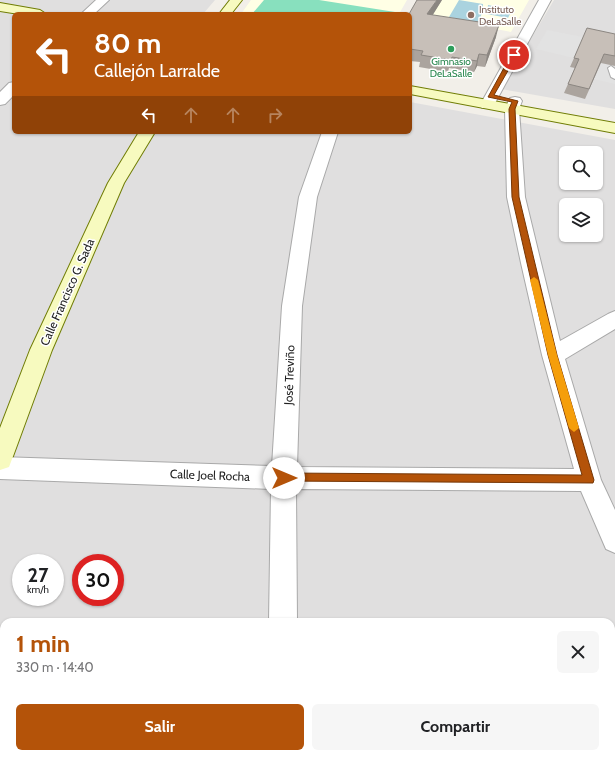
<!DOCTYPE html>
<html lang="es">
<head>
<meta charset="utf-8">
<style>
	body { margin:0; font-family:Cabin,sans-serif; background:#f6f6f6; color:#202124; height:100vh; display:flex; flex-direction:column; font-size:15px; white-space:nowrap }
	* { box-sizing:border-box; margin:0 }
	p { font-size:13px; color:#757577 }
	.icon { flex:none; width:22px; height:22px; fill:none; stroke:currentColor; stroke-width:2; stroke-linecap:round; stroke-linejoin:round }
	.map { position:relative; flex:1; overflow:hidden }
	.side { position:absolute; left:0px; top:618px; width:615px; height:140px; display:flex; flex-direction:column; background:#fff; border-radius:12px 12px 0 0; box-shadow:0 1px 3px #0004 }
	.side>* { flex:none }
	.guide { position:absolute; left:12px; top:12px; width:400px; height:122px; border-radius:6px; box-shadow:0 1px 3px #0004; background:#b45309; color:#fff; overflow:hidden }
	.fabs { position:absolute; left:559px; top:146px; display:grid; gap:8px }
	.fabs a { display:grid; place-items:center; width:44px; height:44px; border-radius:6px; background:#fff; box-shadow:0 1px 3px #0004; font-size:20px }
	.speed { position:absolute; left:12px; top:554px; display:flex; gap:8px; font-size:20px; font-weight:700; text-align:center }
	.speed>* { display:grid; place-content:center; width:52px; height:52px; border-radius:50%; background:#fff; box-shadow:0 1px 3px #0004; line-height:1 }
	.speed small { font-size:10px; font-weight:400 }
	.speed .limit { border:6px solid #d22; background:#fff; color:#111 }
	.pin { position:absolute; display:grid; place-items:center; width:34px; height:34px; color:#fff; margin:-17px; border:2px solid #fff; border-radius:50%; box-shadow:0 1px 4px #0007 }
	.me { position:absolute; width:44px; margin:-22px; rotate:90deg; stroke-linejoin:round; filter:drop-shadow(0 0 3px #0008) }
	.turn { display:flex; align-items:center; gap:14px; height:84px; padding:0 16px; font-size:18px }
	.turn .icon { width:52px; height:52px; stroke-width:2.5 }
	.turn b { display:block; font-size:28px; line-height:34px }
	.lanes { display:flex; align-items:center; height:38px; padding:0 16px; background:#0003; justify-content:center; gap:20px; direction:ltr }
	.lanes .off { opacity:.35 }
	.round { display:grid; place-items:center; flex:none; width:42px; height:42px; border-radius:6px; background:#f6f6f6 }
	.summary { display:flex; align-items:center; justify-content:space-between; height:68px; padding:0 16px }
	h1 { font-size:24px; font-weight:700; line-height:30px; color:#b45309 }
	.button { display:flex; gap:8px; margin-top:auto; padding:8px 16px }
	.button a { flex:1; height:46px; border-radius:6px; background:#b45309; color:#fff; font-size:16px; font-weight:700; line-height:46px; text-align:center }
	.button a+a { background:#f6f6f6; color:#202124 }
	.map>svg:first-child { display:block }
	.residential { fill:#e0dfdf; fill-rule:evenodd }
	.education { fill:#ffffe5 }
	.pitch { fill:#88e0be }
	.parking { fill:#e2e2e2 }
	.water { fill:#aad3df }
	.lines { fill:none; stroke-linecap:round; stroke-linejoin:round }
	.lane-casing { stroke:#a9a9a9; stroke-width:2 }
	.street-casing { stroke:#a9a9a9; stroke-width:2 }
	.secondary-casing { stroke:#707d05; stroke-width:2 }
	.lane { fill:#fff; fill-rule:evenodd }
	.street { fill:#fff; fill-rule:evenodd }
	.secondary { fill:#f7fabf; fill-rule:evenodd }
	.wall { fill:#aba49e }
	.shaded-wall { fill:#8b8681 }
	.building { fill:#c7bfb8; stroke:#8b8681 }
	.route { fill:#b45309; stroke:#753606 }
	.slow { fill:#f59e0b }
	.education-dot { fill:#8d6e63; stroke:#fff; stroke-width:1.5 }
	.leisure-dot { fill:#2e9e5b; stroke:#fff; stroke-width:1.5 }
	.labels { text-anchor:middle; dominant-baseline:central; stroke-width:3; stroke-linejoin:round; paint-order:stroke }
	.far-education-label { font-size:10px; fill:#785e54; stroke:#fff; text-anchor:start }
	.far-leisure-label { font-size:10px; fill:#27864d; stroke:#fff }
	.street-label { font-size:12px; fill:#222; stroke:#fff }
</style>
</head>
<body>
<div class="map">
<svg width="615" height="758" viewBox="0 0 615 758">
	<rect width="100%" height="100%" fill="#f2efe9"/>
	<path class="residential" d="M0 0H215L203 14H14V132H410V102L615 140V758H0ZM566 153H596V183H566ZM566 205H596V235H566ZM21 563H55V597H21ZM81 563H115V597H81ZM4 622H611V754H4Z
		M554 0H615V109L501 89Z"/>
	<path class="education" d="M251 0H407L399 14H241Z
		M420 0H529L511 32 413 13Z"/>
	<path class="pitch" d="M264 0H319L395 12 394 14H252Z"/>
	<path class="parking" d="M547 30 583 37 574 58 536 49Z
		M601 63 615 66V84L594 79Z"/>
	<path class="water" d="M459 0 483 4V12L477 23 449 17Z
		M488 5 512 10 508 18 487 14Z"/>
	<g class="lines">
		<g class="lane-casing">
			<path id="lane" d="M611 66 615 69V79L611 77 608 68Z
				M611 741H615V757L605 754H611Z
				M498 754H537L535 758H499Z"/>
		</g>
		<g class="street-casing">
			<path id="street" d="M96 0H109L94 14H81Z
				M539 0H551L494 105 492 108H482L480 105Z
				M14 82V95L5 104 0 105V92L9 83Z
				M515 97 520 98 522 101 519 109 525 197 560 341 608 314 615 311V329L565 359 601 480 615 510V553L606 549 581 491 296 489 297 622H269L271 489 0 479V457L272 466 282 306 299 197 322 132H338L317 197 302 306 297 467 574 469 542 355 521 263 507 197 505 109 510 98Z
				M271 754H303V758H271Z"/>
		</g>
		<g class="secondary-casing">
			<path id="secondary" d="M230 0H242L231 14H219Z
				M0 3 40 10 46 14H19L0 11Z
				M410 86 615 123V133L410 94Z
				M139 132H155L124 183 52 350 12 459 9 467 0 470V428L30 350 108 183Z"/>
		</g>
		<use href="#lane" class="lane"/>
		<use href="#street" class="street"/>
		<use href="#secondary" class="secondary"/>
	</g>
	<path class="wall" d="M442 0 432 15 496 37 485 67 477 66 474 72 449 68 448 72 419 67 420 62 410 61V14Z
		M615 34V66L601 63 585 99 564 93 575 68 570 67 574 58Z"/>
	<path class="shaded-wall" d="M437 0H442L426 26 427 14Z
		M499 25 496 37 485 67 487 55Z
		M479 54 477 66 474 72 477 61Z"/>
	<path class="building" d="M417 0H437L427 14 499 25 487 55 479 54 477 61 452 57 451 60 421 55 423 51 410 49V14H409Z
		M587 28 615 34V56L604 54 589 89 568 84 579 59 574 58Z"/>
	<path class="route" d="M514 54 517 55 494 95 518 101 515 109 519 197 557 355 594 480 593 483 281 481 279 478 281 474 284 473 582 475 548 355 512 197 509 109 512 102 488 97 511 55Z"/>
	<path class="slow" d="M534 277 538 280 557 355 579 428 574 432 569 428 548 355 530 280Z"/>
	<circle class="education-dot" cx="471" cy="15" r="4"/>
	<circle class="leisure-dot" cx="451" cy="49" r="4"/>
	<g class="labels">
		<g class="far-education-label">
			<text x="479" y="9">Instituto<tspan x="479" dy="12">DeLaSalle</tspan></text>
		</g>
		<g class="far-leisure-label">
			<text x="451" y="61">Gimnasio<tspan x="451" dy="12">DeLaSalle</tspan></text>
		</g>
		<g class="street-label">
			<text transform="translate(67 292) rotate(-66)">Calle Francisco G. Sada</text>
			<text transform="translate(289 375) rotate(-88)">José Treviño</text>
			<text transform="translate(210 475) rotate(2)">Calle Joel Rocha</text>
		</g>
	</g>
</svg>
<div class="fabs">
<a><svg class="icon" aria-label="search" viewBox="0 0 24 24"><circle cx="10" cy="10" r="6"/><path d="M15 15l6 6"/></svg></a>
<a><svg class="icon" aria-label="layers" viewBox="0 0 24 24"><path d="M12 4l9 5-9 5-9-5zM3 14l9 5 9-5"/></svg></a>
</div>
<div class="speed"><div>27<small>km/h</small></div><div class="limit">30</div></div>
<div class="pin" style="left:514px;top:55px;background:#d93025"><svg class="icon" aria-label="arrive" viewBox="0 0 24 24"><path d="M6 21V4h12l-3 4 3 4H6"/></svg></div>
<svg class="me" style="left:284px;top:478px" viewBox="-20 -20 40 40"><circle r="19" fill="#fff"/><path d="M0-13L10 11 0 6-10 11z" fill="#b45309"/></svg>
<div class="guide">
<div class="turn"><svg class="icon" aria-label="left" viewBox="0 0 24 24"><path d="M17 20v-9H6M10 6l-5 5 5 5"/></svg><div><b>80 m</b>Callejón Larralde</div></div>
<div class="lanes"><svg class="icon" aria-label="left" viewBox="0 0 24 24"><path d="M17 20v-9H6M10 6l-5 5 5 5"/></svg><svg class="icon off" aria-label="ahead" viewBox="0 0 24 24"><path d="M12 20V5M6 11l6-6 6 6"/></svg><svg class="icon off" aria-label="ahead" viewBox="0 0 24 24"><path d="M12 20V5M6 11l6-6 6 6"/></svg><svg class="icon off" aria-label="right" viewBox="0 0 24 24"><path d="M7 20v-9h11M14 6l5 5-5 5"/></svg></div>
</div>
<section class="side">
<div class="summary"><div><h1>1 min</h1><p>330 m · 14:40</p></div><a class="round"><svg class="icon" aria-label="close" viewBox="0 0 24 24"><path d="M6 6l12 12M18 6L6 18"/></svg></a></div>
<div class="button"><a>Salir</a><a>Compartir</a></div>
</section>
</div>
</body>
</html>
